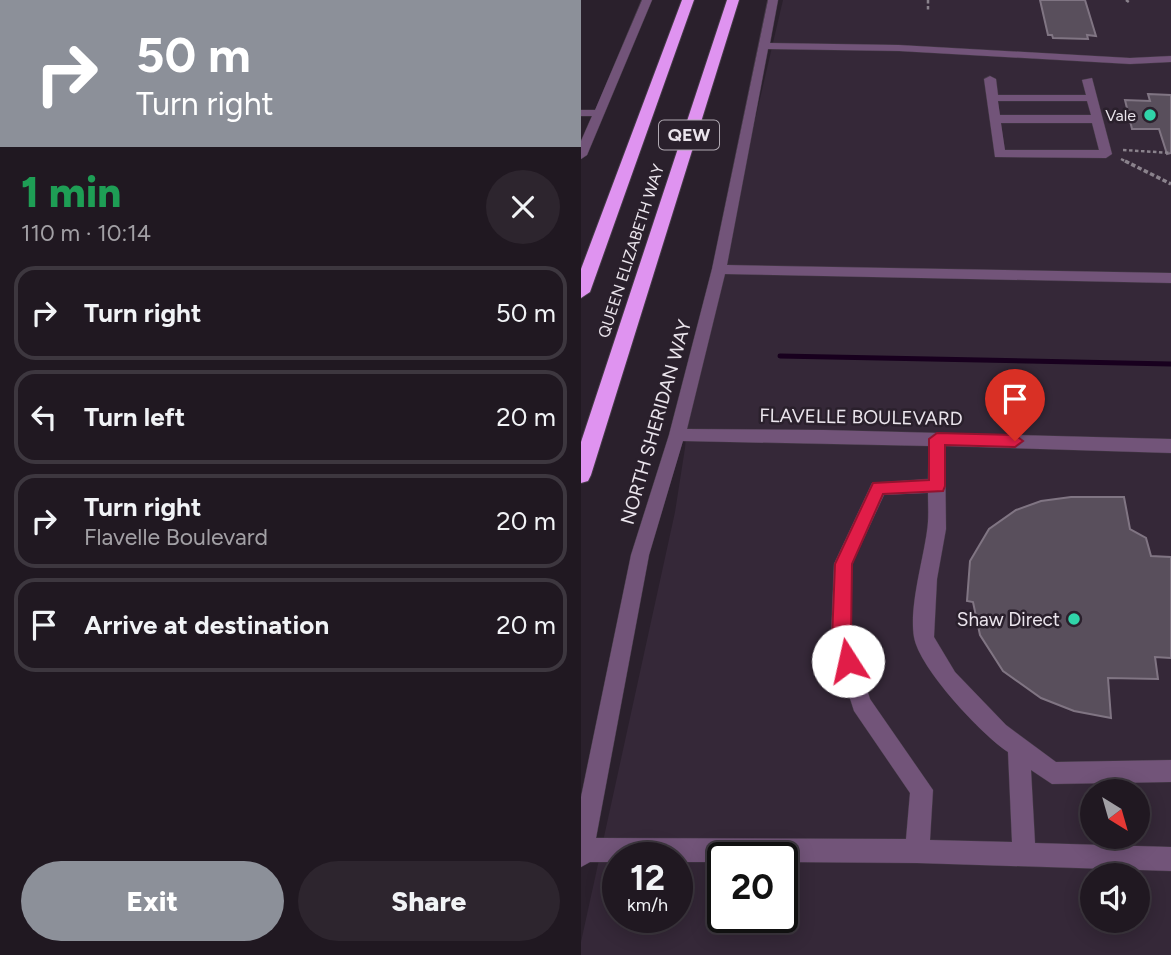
<!DOCTYPE html>
<html lang="en">
<head>
<meta charset="utf-8">
<style>
	body { margin:0; font-family:Figtree,sans-serif; background:#2d252e; color:#f1f3f6; height:100vh; display:flex; flex-direction:column; font-size:26px; white-space:nowrap }
	* { box-sizing:border-box; margin:0 }
	p { font-size:23px; color:#a2a0a5 }
	.icon { flex:none; width:38px; height:38px; fill:none; stroke:currentColor; stroke-width:2; stroke-linecap:round; stroke-linejoin:round }
	.map { position:relative; flex:1; overflow:hidden }
	.details { display:flex; flex-direction:column; background:#201821; width:581px }
	.details>* { flex:none }
	.guide { background:#8c9099; color:#fff; overflow:hidden }
	.needle { width:46px; rotate:143deg }
	.tools { position:absolute; left:499px; top:779px; display:grid; gap:14px }
	.tools a { display:grid; place-items:center; width:70px; height:70px; border-radius:50%; background:#201821; box-shadow:0 4px 18px #0003,0 0 0 2px #3d373f; font-size:35px }
	.speed { position:absolute; left:21px; top:842px; display:flex; gap:14px; font-size:35px; font-weight:700; text-align:center }
	.speed>* { display:grid; place-content:center; width:91px; height:91px; border-radius:50%; background:#201821; box-shadow:0 4px 18px #0003,0 0 0 2px #3d373f; line-height:1 }
	.speed small { font-size:18px; font-weight:400 }
	.speed .limit { border:4px solid #111; border-radius:10px; background:#fff; color:#111 }
	.pin { position:absolute; display:grid; place-items:center; width:60px; height:60px; color:#fff; margin:-72px -30px; border-radius:50% 50% 50% 0; rotate:-45deg; box-shadow:0 0 7px #0007 }
	.pin .icon { rotate:45deg }
	.me { position:absolute; width:77px; margin:-38px; rotate:350deg; stroke-linejoin:round; filter:drop-shadow(0 0 5px #0008) }
	.turn { display:flex; align-items:center; gap:24px; height:147px; padding:0 21px; font-size:32px }
	.turn .icon { width:91px; height:91px; stroke-width:2.5 }
	.turn b { display:block; font-size:49px; line-height:60px }
	.round { display:grid; place-items:center; flex:none; width:74px; height:74px; border-radius:37px; background:#2d252e }
	.overview { display:flex; align-items:center; justify-content:space-between; height:119px; padding:0 21px }
	h1 { font-size:42px; font-weight:800; line-height:52px; color:#1e9e55 }
	.cta { display:flex; gap:14px; margin-top:auto; padding:14px 21px }
	.cta a { flex:1; height:80px; border-radius:42px; background:#8c9099; color:#fff; font-size:28px; font-weight:800; line-height:80px; text-align:center }
	.cta a+a { background:#2d252e; color:#f1f3f6 }
	ul { padding:0; list-style:none }
	li { display:flex; align-items:center; gap:21px; height:94px; margin:0 14px 10px; padding:0 7px; border:4px solid #3d373f; border-radius:21px }
	li div { flex:1 }
	li b { display:block; font-size:26px }
	li em { font-style:normal }
	main { display:flex; flex:1; min-height:0 }
	.map>svg:first-child { display:block }
	.built { fill:#352838; fill-rule:evenodd }
	.lines { fill:none; stroke-linecap:round; stroke-linejoin:round }
	.stream { stroke:#18001e; stroke-width:5 }
	.building { fill:#594f5c; stroke:#807583; stroke-width:2 }
	.minor-casing { stroke:#453b47; stroke-width:1 }
	.highway-casing { stroke:#453b47; stroke-width:2 }
	.path-far1 { stroke:#8a828c; stroke-width:2.5; stroke-dasharray:3.5 2.5; stroke-linecap:butt }
	.path { stroke:#8a828c; stroke-width:3.5; stroke-dasharray:4.5 2.5; stroke-linecap:butt }
	.minor { fill:#725479; fill-rule:evenodd }
	.highway { fill:#df93f0; fill-rule:evenodd }
	.route { fill:#e11d48; stroke:#92132f; stroke-width:2 }
	.poi-dot { fill:#30d4a9; stroke:#2a202c; stroke-width:2.5 }
	.labels { text-anchor:middle; dominant-baseline:central; stroke-width:5; stroke-linejoin:round; paint-order:stroke }
	.far-poi-label { font-size:16px; fill:#eae4ec; stroke:#2a202c; text-anchor:end }
	.far-street-label { font-size:16px; fill:#eae4ec; stroke:#2a202c }
	.shield { fill:#2a202c; stroke:#b0a9b2; stroke-width:2 }
	.shield-label { font-size:18px; font-weight:bold; fill:#eae4ec }
	.street-label { font-size:19px; fill:#eae4ec; stroke:#2a202c }
	.poi-label { font-size:19px; fill:#eae4ec; stroke:#2a202c; text-anchor:end }
</style>
</head>
<body>
<main>
<section class="details">
<div class="guide">
<div class="turn"><svg class="icon" aria-label="right" viewBox="0 0 24 24"><path d="M7 20v-9h11M14 6l5 5-5 5"/></svg><div><b>50 m</b>Turn right</div></div>
</div>
<div class="overview"><div><h1>1 min</h1><p>110 m · 10:14</p></div><a class="round"><svg class="icon" aria-label="close" viewBox="0 0 24 24"><path d="M6 6l12 12M18 6L6 18"/></svg></a></div>
<ul>
<li><svg class="icon" aria-label="right" viewBox="0 0 24 24"><path d="M7 20v-9h11M14 6l5 5-5 5"/></svg><div><b>Turn right</b></div><em>50 m</em></li>
<li><svg class="icon" aria-label="left" viewBox="0 0 24 24"><path d="M17 20v-9H6M10 6l-5 5 5 5"/></svg><div><b>Turn left</b></div><em>20 m</em></li>
<li><svg class="icon" aria-label="right" viewBox="0 0 24 24"><path d="M7 20v-9h11M14 6l5 5-5 5"/></svg><div><b>Turn right</b><p>Flavelle Boulevard</p></div><em>20 m</em></li>
<li><svg class="icon" aria-label="arrive" viewBox="0 0 24 24"><path d="M6 21V4h12l-3 4 3 4H6"/></svg><div><b>Arrive at destination</b></div><em>20 m</em></li>
</ul>
<div class="cta"><a>Exit</a><a>Share</a></div>
</section>
<div class="map">
<svg width="590" height="955" viewBox="0 0 590 955">
	<rect width="100%" height="100%" fill="#2a202c"/>
	<path class="built" d="M202 0H590V955H0V942L94 512 104 448 107 407ZM511 791H556V836H511ZM37 858H96V917H37ZM142 858H201V917H142ZM511 875H556V920H511Z"/>
	<g class="lines">
		<path class="stream" d="M199 356 590 364"/>
	</g>
	<path class="building" d="M459 0H504L515 36 506 35 507 39 472 38 471 35H467Z
		M567 94 590 95V153L586 154 578 129H551L544 100 569 101Z
		M490 497H543L549 529 565 538 570 556 590 557V658L574 657 577 679 527 678 530 718 493 711 460 698 422 671 399 635 392 602 386 601 389 561 408 529 435 510 460 501Z"/>
	<g class="lines">
		<g class="minor-casing">
			<path id="minor" d="M61 0H71L6 155 0 159V141L11 116H0V110H14Z
				M187 0H197L189 43 318 45 549 58 590 56V62L549 64 318 51 187 49 146 265 590 273V283L144 274 106 429 243 430 590 439V453L364 446 365 529 356 579 353 637 374 672 425 725 475 762 590 760V782L471 784 450 770 454 843 590 847V871L336 863 201 862V858H142V862H96V858H37V862H9L0 867V797L50 555 88 435 131 269ZM102 441 348 446 347 479 291 483 253 564 250 639 273 711 329 793 325 839 15 838 68 555ZM347 493C347 506 348 519 346 531 342 561 328 607 333 637 338 668 401 735 427 752L431 842 349 840 352 790 289 699 270 639 271 564 303 495Z
				M409 76 415 79 417 95H505L501 80 511 78 531 154 525 158 414 157 403 79ZM417 101H506L510 115H419ZM420 123H511L518 150H424Z"/>
		</g>
		<g class="highway-casing">
			<path id="highway" d="M101 0H113L9 292 0 298V269Z
				M146 0H158L10 475 7 481 0 483V442Z"/>
		</g>
		<path class="path-far1" d="M347 0V11
			M545 0 549 3
			M542 150 590 153
			M540 159 548 163"/>
		<path class="path" d="M544 161 590 184"/>
		<use href="#minor" class="minor"/>
		<use href="#highway" class="highway"/>
	</g>
	<path class="route" d="M356 433 434 435 442 441 434 447 364 445V486L362 491 302 494 271 564 270 639 276 661 273 667 267 669 260 667 251 639 254 564 292 483 348 480V439Z"/>
	<g class="poi-dot">
		<circle cx="569" cy="115" r="7"/>
		<circle cx="493" cy="619" r="7"/>
	</g>
	<g class="labels">
		<g class="far-poi-label">
			<text x="555" y="115">Vale</text>
		</g>
		<g class="far-street-label">
			<text transform="translate(50 251) rotate(-72)">QUEEN ELIZABETH WAY</text>
		</g>
		<rect class="shield" x="78" y="120.5" width="60" height="29" rx="5"/>
		<g class="shield-label">
			<text x="108" y="135">QEW</text>
		</g>
		<g class="street-label">
			<text transform="translate(280 417) rotate(1)">FLAVELLE BOULEVARD</text>
			<text transform="translate(75 422) rotate(-74)">NORTH SHERIDAN WAY</text>
		</g>
		<g class="poi-label">
			<text x="479" y="619">Shaw Direct</text>
		</g>
	</g>
</svg>
<div class="tools">
<a><svg class="needle" viewBox="-14 -14 28 28"><path d="M0-13l5 13h-10z" fill="#e53935"/><path d="M0 13l5-13h-10z" fill="#a2a0a5"/></svg></a>
<a><svg class="icon" aria-label="sound" viewBox="0 0 24 24"><path d="M4 9h4l5-4v14l-5-4H4zM17 9q2 3 0 6"/></svg></a>
</div>
<div class="speed"><div>12<small>km/h</small></div><div class="limit">20</div></div>
<div class="pin" style="left:434px;top:441px;background:#d93025"><svg class="icon" aria-label="arrive" viewBox="0 0 24 24"><path d="M6 21V4h12l-3 4 3 4H6"/></svg></div>
<svg class="me" style="left:267px;top:661px" viewBox="-20 -20 40 40"><circle r="19" fill="#fff"/><path d="M0-13L10 11 0 6-10 11z" fill="#e11d48"/></svg>
</div>
</main>
</body>
</html>
